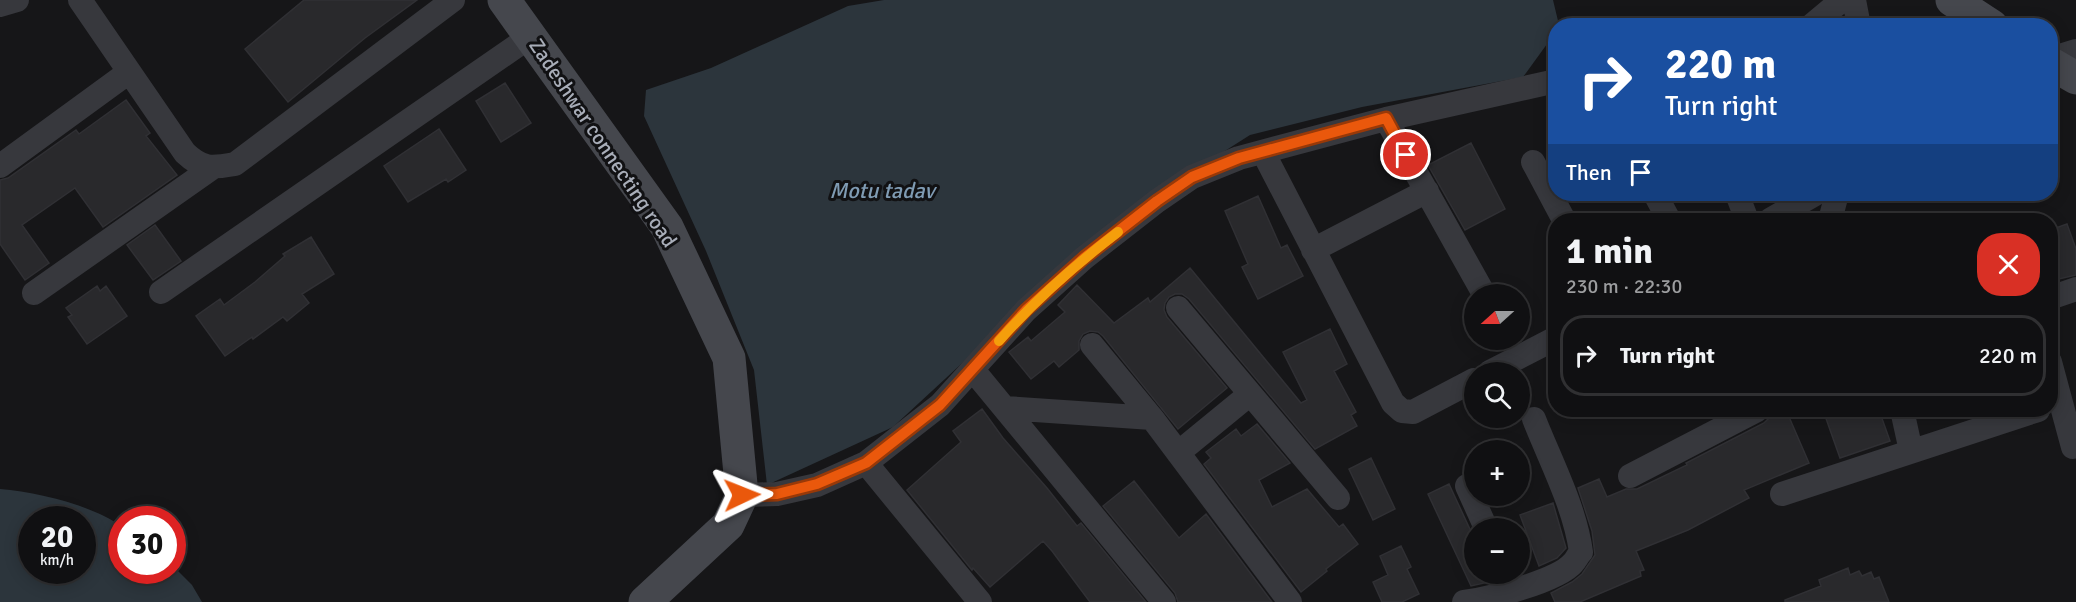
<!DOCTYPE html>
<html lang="en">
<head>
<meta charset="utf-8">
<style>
	body { margin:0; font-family:Signika,sans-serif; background:#1e1e20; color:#f1f3f6; height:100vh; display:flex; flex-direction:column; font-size:22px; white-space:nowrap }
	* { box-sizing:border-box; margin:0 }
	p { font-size:20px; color:#9c9d9f }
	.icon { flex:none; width:33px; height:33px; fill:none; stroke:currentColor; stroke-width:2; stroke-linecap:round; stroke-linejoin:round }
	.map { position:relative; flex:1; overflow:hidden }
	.sheet { position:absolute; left:1548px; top:213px; width:510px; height:204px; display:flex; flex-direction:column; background:#101012; border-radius:24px; box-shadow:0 3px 15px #0003,0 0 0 2px #303032 }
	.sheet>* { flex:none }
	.banner { position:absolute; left:1548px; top:18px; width:510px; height:183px; border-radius:24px; box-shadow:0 3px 15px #0003,0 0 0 2px #303032; background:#1a4fa0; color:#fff; overflow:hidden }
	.needle { width:39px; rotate:249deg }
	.buttons { position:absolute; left:1464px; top:284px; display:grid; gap:12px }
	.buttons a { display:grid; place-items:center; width:66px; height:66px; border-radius:50%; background:#101012; box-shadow:0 3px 15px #0003,0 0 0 2px #303032; font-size:30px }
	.speed { position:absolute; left:18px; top:506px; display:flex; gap:12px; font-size:30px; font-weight:700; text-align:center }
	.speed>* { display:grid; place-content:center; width:78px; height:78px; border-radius:50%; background:#101012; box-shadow:0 3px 15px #0003,0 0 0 2px #303032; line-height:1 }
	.speed small { font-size:15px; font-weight:400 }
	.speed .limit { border:9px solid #d22; background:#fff; color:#111 }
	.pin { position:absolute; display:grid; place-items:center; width:51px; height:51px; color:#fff; margin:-26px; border:3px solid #fff; border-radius:50%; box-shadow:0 2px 6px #0007 }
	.me { position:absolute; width:66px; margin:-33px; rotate:88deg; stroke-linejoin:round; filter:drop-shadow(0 0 4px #0008) }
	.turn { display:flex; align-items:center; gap:21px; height:126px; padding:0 18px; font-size:27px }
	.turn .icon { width:78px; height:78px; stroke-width:2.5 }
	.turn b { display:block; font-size:42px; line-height:51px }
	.then { display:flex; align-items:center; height:57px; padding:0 18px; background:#0003; gap:12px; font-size:22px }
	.round { display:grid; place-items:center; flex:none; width:63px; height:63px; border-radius:24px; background:#1e1e20 }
	.head { display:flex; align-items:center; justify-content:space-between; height:102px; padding:0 18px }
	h1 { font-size:36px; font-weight:800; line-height:45px }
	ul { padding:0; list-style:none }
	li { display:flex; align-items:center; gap:18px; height:81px; margin:0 12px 9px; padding:0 6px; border:3px solid #303032; border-radius:24px }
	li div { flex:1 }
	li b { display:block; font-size:22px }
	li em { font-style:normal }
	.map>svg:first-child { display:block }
	.water { fill:#2c353c; fill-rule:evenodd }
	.building { fill:#29292c; stroke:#303034; stroke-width:1.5 }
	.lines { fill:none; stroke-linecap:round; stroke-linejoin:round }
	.street { stroke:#37383d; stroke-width:24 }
	.secondary { stroke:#45474d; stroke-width:33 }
	.route-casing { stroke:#983908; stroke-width:15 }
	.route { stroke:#ea580c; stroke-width:10 }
	.slow { stroke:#f59e0b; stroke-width:10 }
	.labels { text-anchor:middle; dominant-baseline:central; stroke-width:6; stroke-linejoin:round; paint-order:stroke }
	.street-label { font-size:21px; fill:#a8adb8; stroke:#111113 }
	.water-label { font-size:22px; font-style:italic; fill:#7f9bb3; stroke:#111113 }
</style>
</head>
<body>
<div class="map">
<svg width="2076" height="602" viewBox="0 0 2076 602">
	<rect width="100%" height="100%" fill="#161618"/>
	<path class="water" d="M884 0H1553L1559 25 1556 26 1555 33 1523 77 1362 107 1250 135 1132 210 1049 283 893 427 767 485 754 370 706 251 644 116 646 90 711 68 848 6Z
		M0 489C37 492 91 505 121 526L122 570H172L173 566 192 585 202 602H0ZM32 519H82V570H32Z"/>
	<path class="building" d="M304 0H417L365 38 288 102 245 49Z
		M505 83 531 123 501 142 476 101Z
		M126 100 150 133 146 136 177 175 103 227 75 188 22 225 49 263 25 280 0 244V180L8 178 76 130 79 134Z
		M439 129 466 170 448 182 446 179 408 202 384 166Z
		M1471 143 1505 209 1465 230 1428 165Z
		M1258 196 1281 248 1287 245 1303 276 1258 299 1242 267 1248 264 1225 211Z
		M2067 224 2076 249V275L2050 281V230Z
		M155 225 181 261 153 280 127 245Z
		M311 237 334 274 302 294 309 303 287 321 283 317 253 339 252 337 225 356 196 316 220 299 224 305 255 282 285 256 283 254Z
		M1190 268 1301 403 1307 400 1283 352 1330 329 1347 364 1334 371 1356 412 1351 415 1357 426 1315 449 1189 299 1182 294H1175L1169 297 1165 303 1164 310 1167 317 1227 388 1178 429 1103 336 1098 332 1090 331 1083 334 1079 341V350L1059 367 1054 361 1031 379 1009 352 1028 337 1031 341 1065 312 1058 305 1077 285 1114 323 1148 298 1150 302Z
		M97 286 100 291 106 286 127 316 87 344 68 317 72 315 66 308Z
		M982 409 1003 438 1047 488 1077 526 1081 523 1146 602H1090L1052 551 1043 541 990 587 973 568 972 570 907 490 961 442 953 431Z
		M1778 410H1786L1809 463 1744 490 1749 498 1688 530 1636 551 1644 570 1640 571 1641 576 1580 602H1555L1551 593 1572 582 1582 574 1595 555 1592 531 1578 488 1599 479 1607 497 1626 489H1637L1687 465 1686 463 1764 423 1769 418 1771 412Z
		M1823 410H1879L1890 441 1840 458Z
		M1257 424 1290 463 1259 480 1272 507 1307 489 1339 527 1343 524 1358 544 1326 569 1327 571 1301 592 1204 464 1211 458 1206 452 1236 429 1241 436Z
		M1371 458 1395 509 1373 520 1349 469Z
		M1134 481 1179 538 1206 514 1272 602H1178L1175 593 1103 506Z
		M1449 484 1474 538V573H1489L1493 581 1471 586 1428 494Z
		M1553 503 1566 548 1557 558 1539 566 1520 515Z
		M1401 546 1411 567 1407 569 1419 594 1402 602H1382L1373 582 1388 575 1380 556Z
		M1848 568 1850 575 1859 571 1862 576 1871 572 1874 579 1879 577 1889 602H1785V600L1821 586 1819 580Z"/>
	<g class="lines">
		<path class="street" d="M80 0 185 153C203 170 212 168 235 164L453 0
			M1854 0 1859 26
			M0 5 17 0
			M1811 26 1842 0
			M2050 59 2076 51
			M1386 119 1484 294
			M1263 152 1393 403 1402 411 1413 412 1474 380
			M1533 162 1564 220
			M0 166 129 72
			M1655 194 1669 220
			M1737 194 1747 220
			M1770 220 1815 194
			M1830 220 1837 194
			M1313 250 1427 191
			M161 292 531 36
			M34 293 212 168
			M2050 298 2076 289
			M1178 308 1338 498
			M1092 345 1152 418 1290 602
			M2050 362 2073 447
			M973 370 1164 602
			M1490 372 1556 338
			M1005 408 1152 418
			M1902 410 1911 451
			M1178 453 1250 394
			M866 463 980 602
			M1630 476 1757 410
			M1467 486 1486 528
			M1782 494 2038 410
			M742 495 777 494 817 485 866 463 940 405 1026 310 1084 258 1157 201 1192 177 1239 158 1386 119 1556 81
			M1464 602C1487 599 1558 581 1573 563 1576 560 1578 555 1581 552 1575 507 1550 460 1534 419"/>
		<path class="secondary" d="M504 0 667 227 729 358 742 495 728 525 645 602
			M1952 0 1992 26
			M2050 63 2076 78"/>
	</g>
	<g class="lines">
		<g class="route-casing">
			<path id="route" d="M742 495 777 494 817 484 866 463 940 405 1026 310 1084 258 1157 201 1192 177 1239 158 1386 118 1406 155"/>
		</g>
		<use href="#route" class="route"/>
		<path class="slow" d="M999 341C1035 300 1075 265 1118 232"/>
	</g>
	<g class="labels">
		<g class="street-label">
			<text transform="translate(603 143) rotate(56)">Zadeshwar connecting road</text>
		</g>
		<g class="water-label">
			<text x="882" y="190">Motu tadav</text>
		</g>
	</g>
</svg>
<div class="buttons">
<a><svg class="needle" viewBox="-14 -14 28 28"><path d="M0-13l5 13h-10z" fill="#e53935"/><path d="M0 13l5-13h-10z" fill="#9c9d9f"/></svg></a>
<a><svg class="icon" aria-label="search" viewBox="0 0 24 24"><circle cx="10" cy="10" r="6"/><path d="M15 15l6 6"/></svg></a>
<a>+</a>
<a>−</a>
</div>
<div class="speed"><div>20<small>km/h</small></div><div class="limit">30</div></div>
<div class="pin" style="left:1406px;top:155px;background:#d93025"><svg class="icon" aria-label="arrive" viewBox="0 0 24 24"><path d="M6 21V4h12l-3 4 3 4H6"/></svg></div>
<svg class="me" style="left:742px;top:495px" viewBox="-20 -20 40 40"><path d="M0-17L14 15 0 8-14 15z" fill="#ea580c" stroke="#fff" stroke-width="4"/></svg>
<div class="banner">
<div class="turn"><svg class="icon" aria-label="right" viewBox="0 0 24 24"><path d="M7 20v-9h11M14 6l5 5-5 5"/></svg><div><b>220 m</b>Turn right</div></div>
<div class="then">Then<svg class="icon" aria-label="arrive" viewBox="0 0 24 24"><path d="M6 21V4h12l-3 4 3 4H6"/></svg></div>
</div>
<section class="sheet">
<div class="head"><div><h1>1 min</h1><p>230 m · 22:30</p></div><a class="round" style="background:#d93025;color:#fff"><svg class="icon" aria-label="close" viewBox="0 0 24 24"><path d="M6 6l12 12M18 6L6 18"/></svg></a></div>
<ul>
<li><svg class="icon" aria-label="right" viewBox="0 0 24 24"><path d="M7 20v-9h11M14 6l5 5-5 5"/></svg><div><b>Turn right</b></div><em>220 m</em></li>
</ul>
</section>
</div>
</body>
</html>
